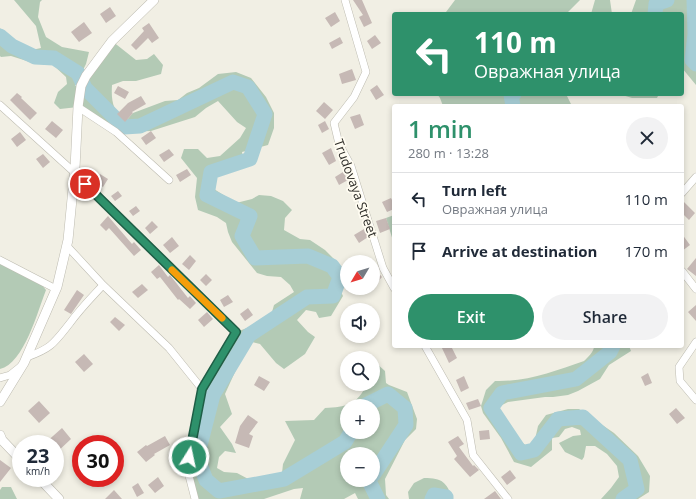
<!DOCTYPE html>
<html lang="en">
<head>
<meta charset="utf-8">
<style>
	body { margin:0; font-family:"Open Sans",sans-serif; background:#f2f2f3; color:#1f2937; height:100vh; display:flex; flex-direction:column; font-size:15px; white-space:nowrap }
	* { box-sizing:border-box; margin:0 }
	p { font-size:13px; color:#747a83 }
	.icon { flex:none; width:22px; height:22px; fill:none; stroke:currentColor; stroke-width:2; stroke-linecap:round; stroke-linejoin:round }
	.map { position:relative; flex:1; overflow:hidden }
	.details { position:absolute; left:392px; top:104px; width:292px; height:244px; display:flex; flex-direction:column; background:#fff; border-radius:4px; box-shadow:0 2px 6px #0003 }
	.details>* { flex:none }
	.top-card { position:absolute; left:392px; top:12px; width:292px; height:84px; border-radius:4px; box-shadow:0 2px 6px #0003; background:#2e916b; color:#fff; overflow:hidden }
	.needle { width:26px; rotate:232deg }
	.fabs { position:absolute; left:340px; top:255px; display:grid; gap:8px }
	.fabs a { display:grid; place-items:center; width:40px; height:40px; border-radius:50%; background:#fff; box-shadow:0 2px 6px #0003; font-size:20px }
	.speed { position:absolute; left:12px; top:435px; display:flex; gap:8px; font-size:20px; font-weight:700; text-align:center }
	.speed>* { display:grid; place-content:center; width:52px; height:52px; border-radius:50%; background:#fff; box-shadow:0 2px 6px #0003; line-height:1 }
	.speed small { font-size:10px; font-weight:400 }
	.speed .limit { border:6px solid #d22; background:#fff; color:#111 }
	.pin { position:absolute; display:grid; place-items:center; width:34px; height:34px; color:#fff; margin:-17px; border:2px solid #fff; border-radius:50%; box-shadow:0 1px 4px #0007 }
	.me { position:absolute; width:44px; margin:-22px; rotate:10deg; stroke-linejoin:round; filter:drop-shadow(0 0 3px #0008) }
	.turn { display:flex; align-items:center; gap:14px; height:84px; padding:0 16px; font-size:18px }
	.turn .icon { width:52px; height:52px; stroke-width:2.5 }
	.turn b { display:block; font-size:28px; line-height:34px }
	.round { display:grid; place-items:center; flex:none; width:42px; height:42px; border-radius:21px; background:#f2f2f3 }
	.overview { display:flex; align-items:center; justify-content:space-between; height:68px; padding:0 16px }
	h1 { font-size:24px; font-weight:600; line-height:30px; color:#2e916b }
	.button { display:flex; gap:8px; margin-top:auto; padding:8px 16px }
	.button a { flex:1; height:46px; border-radius:24px; background:#2e916b; color:#fff; font-size:16px; font-weight:600; line-height:46px; text-align:center }
	.button a+a { background:#f2f2f3; color:#1f2937 }
	ul { padding:0; list-style:none }
	li { display:flex; align-items:center; gap:12px; height:52px; padding:0 16px; border-top:1px solid #e0e1e3 }
	li div { flex:1 }
	li b { display:block; font-size:15px }
	li em { font-style:normal }
	.map>svg:first-child { display:block }
	.green { fill:#b3cab5; fill-rule:evenodd }
	.lines { fill:none; stroke-linecap:round; stroke-linejoin:round }
	.river { stroke:#a7ced6; stroke-width:15 }
	.building { fill:#c6b9b5 }
	.minor-casing { stroke:#bdbbb0; stroke-width:8 }
	.tertiary-casing { stroke:#bdbbb0; stroke-width:10 }
	.minor { stroke:#fff; stroke-width:7 }
	.tertiary { stroke:#fff; stroke-width:9 }
	.route-casing { stroke:#1e5e46; stroke-width:10 }
	.route { stroke:#2e916b; stroke-width:7 }
	.slow { stroke:#f59e0b; stroke-width:7 }
	.labels { text-anchor:middle; dominant-baseline:central; stroke-width:3.5; stroke-linejoin:round; paint-order:stroke }
	.street-label { font-size:13px; fill:#2b2a26; stroke:#fffcf1 }
</style>
</head>
<body>
<div class="map">
<svg width="696" height="499" viewBox="0 0 696 499">
	<rect width="100%" height="100%" fill="#f1efe4"/>
	<path class="green" d="M14 0H42L40 2 38 17 46 37 62 47 89 52 86 64 75 86H81L112 41 136 60 147 59 154 54 163 65 161 74 136 81H123L112 85C111 102 113 110 125 122L133 113 165 101 178 100 187 93 199 88 218 74 236 72 251 78 266 97 274 113V128L268 145 242 152 244 167 214 178V189L236 203 252 199 259 195 271 196 283 201 292 210 285 218 284 230 300 239 310 240 325 250 334 259 341 270 335 279 343 296 331 316 319 318 316 312 306 310 297 320 308 332 315 337 305 354 284 369 276 363 260 344 252 342 245 350 225 394 232 414 220 427 232 444 236 453 225 451 219 457 217 468 224 472 237 473 252 481 271 479 282 473 283 464 295 440 285 421 314 420 325 408C346 407 357 405 367 384H373L375 362 385 371 386 383 389 385 407 392 417 419 416 429 405 440 385 479 386 495 389 499H358L355 493 344 499H300L303 488 294 489 264 499H195L188 471 202 389 236 332 261 323 272 312 274 305 294 292 290 285 281 277 267 276 257 273 232 242 228 232 226 223 217 217 198 210 195 197 197 178 181 158 184 149H198L207 158 220 156 240 138 246 128 237 122 218 101 206 108 195 117 151 131 124 132 112 123 101 122 78 107 60 109 54 103 58 92 67 84 66 77 52 64 30 62 11 56 1 57 0 56V28C11 42 22 53 41 48L36 26ZM347 406H373V432H347ZM347 454H373V480H347Z
		M455 0H580L566 14H442L446 12Z
		M595 0H610L612 14H591Z
		M636 0H696V85L682 68V14H631Z
		M437 94H566L572 106H443L440 98Z
		M619 94H659L657 98H632Z
		M394 215V244L386 218Z
		M0 263 41 284 46 290C38 310 24 364 0 369Z
		M594 346H629L631 351 609 365 600 379 578 391 568 395 553 397H545L508 402 496 408C505 422 512 437 527 446L534 444 538 426 546 415 568 409H579L614 433 638 456 650 476 649 492 638 499H601L611 488 619 477 617 466 607 454 595 446H586L584 457 582 460 565 452 559 443 573 436 581 435 580 430 572 427 565 429 559 437 552 438V450L531 467 514 462 501 438 483 413 481 406 486 390 495 381C527 382 555 371 584 361 588 357 594 352 594 346Z
		M424 478C443 478 446 482 453 499H409L408 492 414 483Z
		M2 487H11L17 499H0V490Z"/>
	<g class="lines">
		<path class="river" d="M694 0 695 34 692 60 696 64
			M655 14 656 4 667 0
			M0 36 12 46 35 57 54 58 78 73 85 88 124 127 140 126 233 82 248 87 265 114 250 159 211 172 207 195 250 216 242 236 255 258 308 256 332 266 340 277 333 296 307 297 249 335 213 395 197 457 206 480 219 491 284 479 345 442 351 432
			M513 106 511 95 514 94
			M613 346 610 352 576 379 502 393 491 408 521 453 534 450 558 419 583 417 630 460 637 489 623 499
			M364 406 388 394 405 408 406 425 373 475
			M370 480 369 481 378 499
			M432 499 434 495 446 497V499"/>
	</g>
	<path class="building" d="M353 0H362L372 23 364 27 359 17 363 15Z
		M110 7 116 16 106 23 100 14Z
		M335 12 340 21 331 27 325 18Z
		M84 22 92 33 79 42 71 32Z
		M149 23 159 38 152 43 148 38 136 50 131 45 144 31 142 28Z
		M375 35 381 43 372 49 367 41Z
		M340 37 343 43 332 49 329 43Z
		M352 69 356 80 342 84 339 74Z
		M377 85 384 95 376 100 370 90Z
		M118 86 129 92 125 99 114 93Z
		M17 93 22 97 21 98 37 113 30 120 10 100Z
		M141 96 146 104 132 112 133 113 125 122 117 114 128 103Z
		M324 102 333 110 325 119 316 111Z
		M360 114 364 125 355 129 350 117Z
		M52 121 63 130 56 138 45 129Z
		M325 121 329 129 322 133 318 125Z
		M151 131 156 138 146 145 141 138Z
		M20 132 26 140 17 147 11 139Z
		M331 148 336 161 329 165 322 153Z
		M169 149 174 155 164 162 159 155Z
		M43 154 50 162 43 168 36 159Z
		M187 169 191 175 180 182 176 175Z
		M343 172 348 180 339 185 335 177Z
		M100 174 108 179 103 187 95 182Z
		M118 191 122 196 115 201 111 196Z
		M391 198 394 204V209L387 212 382 202Z
		M682 200 695 213 689 220 682 213Z
		M136 206 140 211 133 216 129 211Z
		M108 216 132 244 134 242 141 250 134 256 109 228 106 231 100 225Z
		M386 218 390 229 380 233 376 221Z
		M152 221 158 227 150 234 145 228Z
		M364 229 368 237 359 243 354 235Z
		M682 234 690 245 682 251Z
		M172 237 179 246 170 253 163 245Z
		M190 255 196 261 189 270 182 264Z
		M696 258V276L687 269Z
		M159 265 168 277 170 275 188 298 190 296 196 303 190 309 179 299 178 300 160 277 157 279 151 272Z
		M373 267 382 277 373 287Z
		M206 274 212 280 206 286 200 280Z
		M142 284 148 290 138 298 132 292Z
		M77 290 84 295 71 314 64 310Z
		M228 295 233 302 224 307 220 300Z
		M696 305V321L688 312Z
		M248 308 253 315 245 321 240 314Z
		M207 312 213 319 204 327 198 320Z
		M115 317 125 325 119 331 110 322Z
		M441 346H451L457 358 449 363Z
		M84 354 93 364 84 372 75 362Z
		M648 373 652 383 645 386 641 377Z
		M259 376 270 382 264 391 254 385Z
		M464 376 469 388 461 392 456 380Z
		M478 399 481 406 469 410 466 403Z
		M39 401 50 413 39 423 28 411Z
		M676 408 685 418 677 424 669 414Z
		M248 415 258 422 249 434 253 436 249 448 235 443 240 426Z
		M62 428 71 439 55 454V444H44Z
		M489 430 490 439 480 440 479 431Z
		M165 436 170 445 154 454 155 455 146 462 137 452 146 445 147 446Z
		M458 436 464 444 459 447 473 466 474 465 479 470 470 477 454 459 457 456 448 442Z
		M0 460 11 468 0 482Z
		M510 470 516 478 507 485 501 477Z
		M158 477 164 486 155 493 148 485Z
		M138 483 144 493 137 497 132 487Z
		M114 490 122 499H105Z
		M495 491 501 499H484Z"/>
	<g class="lines">
		<g class="minor-casing">
			<path id="minor" d="M345 0 366 72 354 97 334 123 339 144 351 166 383 268 394 288
				M0 105 75 173 236 332 202 389 187 468 195 499
				M78 107 116 132 169 180
				M682 193 696 177
				M67 246 103 285 169 348 202 389
				M0 260 56 289
				M682 271 696 289
				M696 342 679 367 680 381 696 400
				M425 346 467 420 473 455 508 499
				M27 357C52 348 54 343 70 323 80 309 92 297 103 285
				M0 378 10 375 20 367"/>
		</g>
		<g class="tertiary-casing">
			<path id="tertiary" d="M0 402 24 363 57 287 68 240 75 168 78 107 81 86 86 76 112 41 154 0
				M0 435 2 440 21 460
				M39 478 59 499"/>
		</g>
		<use href="#minor" class="minor"/>
		<use href="#tertiary" class="tertiary"/>
	</g>
	<g class="lines">
		<g class="route-casing">
			<path id="route" d="M85 184 236 332 202 389 189 457"/>
		</g>
		<use href="#route" class="route"/>
		<path class="slow" d="M172 270 222 318"/>
	</g>
	<g class="labels">
		<g class="street-label">
			<text transform="translate(356 188) rotate(70)">Trudovaya Street</text>
		</g>
	</g>
</svg>
<div class="fabs">
<a><svg class="needle" viewBox="-14 -14 28 28"><path d="M0-13l5 13h-10z" fill="#e53935"/><path d="M0 13l5-13h-10z" fill="#747a83"/></svg></a>
<a><svg class="icon" aria-label="sound" viewBox="0 0 24 24"><path d="M4 9h4l5-4v14l-5-4H4zM17 9q2 3 0 6"/></svg></a>
<a><svg class="icon" aria-label="search" viewBox="0 0 24 24"><circle cx="10" cy="10" r="6"/><path d="M15 15l6 6"/></svg></a>
<a>+</a>
<a>−</a>
</div>
<div class="speed"><div>23<small>km/h</small></div><div class="limit">30</div></div>
<div class="pin" style="left:85px;top:184px;background:#d93025"><svg class="icon" aria-label="arrive" viewBox="0 0 24 24"><path d="M6 21V4h12l-3 4 3 4H6"/></svg></div>
<svg class="me" style="left:189px;top:457px" viewBox="-20 -20 40 40"><circle r="17" fill="#2e916b" stroke="#fff" stroke-width="3"/><path d="M0-11L8 9 0 5-8 9z" fill="#fff"/></svg>
<div class="top-card">
<div class="turn"><svg class="icon" aria-label="left" viewBox="0 0 24 24"><path d="M17 20v-9H6M10 6l-5 5 5 5"/></svg><div><b>110 m</b>Овражная улица</div></div>
</div>
<section class="details">
<div class="overview"><div><h1>1 min</h1><p>280 m · 13:28</p></div><a class="round"><svg class="icon" aria-label="close" viewBox="0 0 24 24"><path d="M6 6l12 12M18 6L6 18"/></svg></a></div>
<ul>
<li><svg class="icon" aria-label="left" viewBox="0 0 24 24"><path d="M17 20v-9H6M10 6l-5 5 5 5"/></svg><div><b>Turn left</b><p>Овражная улица</p></div><em>110 m</em></li>
<li><svg class="icon" aria-label="arrive" viewBox="0 0 24 24"><path d="M6 21V4h12l-3 4 3 4H6"/></svg><div><b>Arrive at destination</b></div><em>170 m</em></li>
</ul>
<div class="button"><a>Exit</a><a>Share</a></div>
</section>
</div>
</body>
</html>
